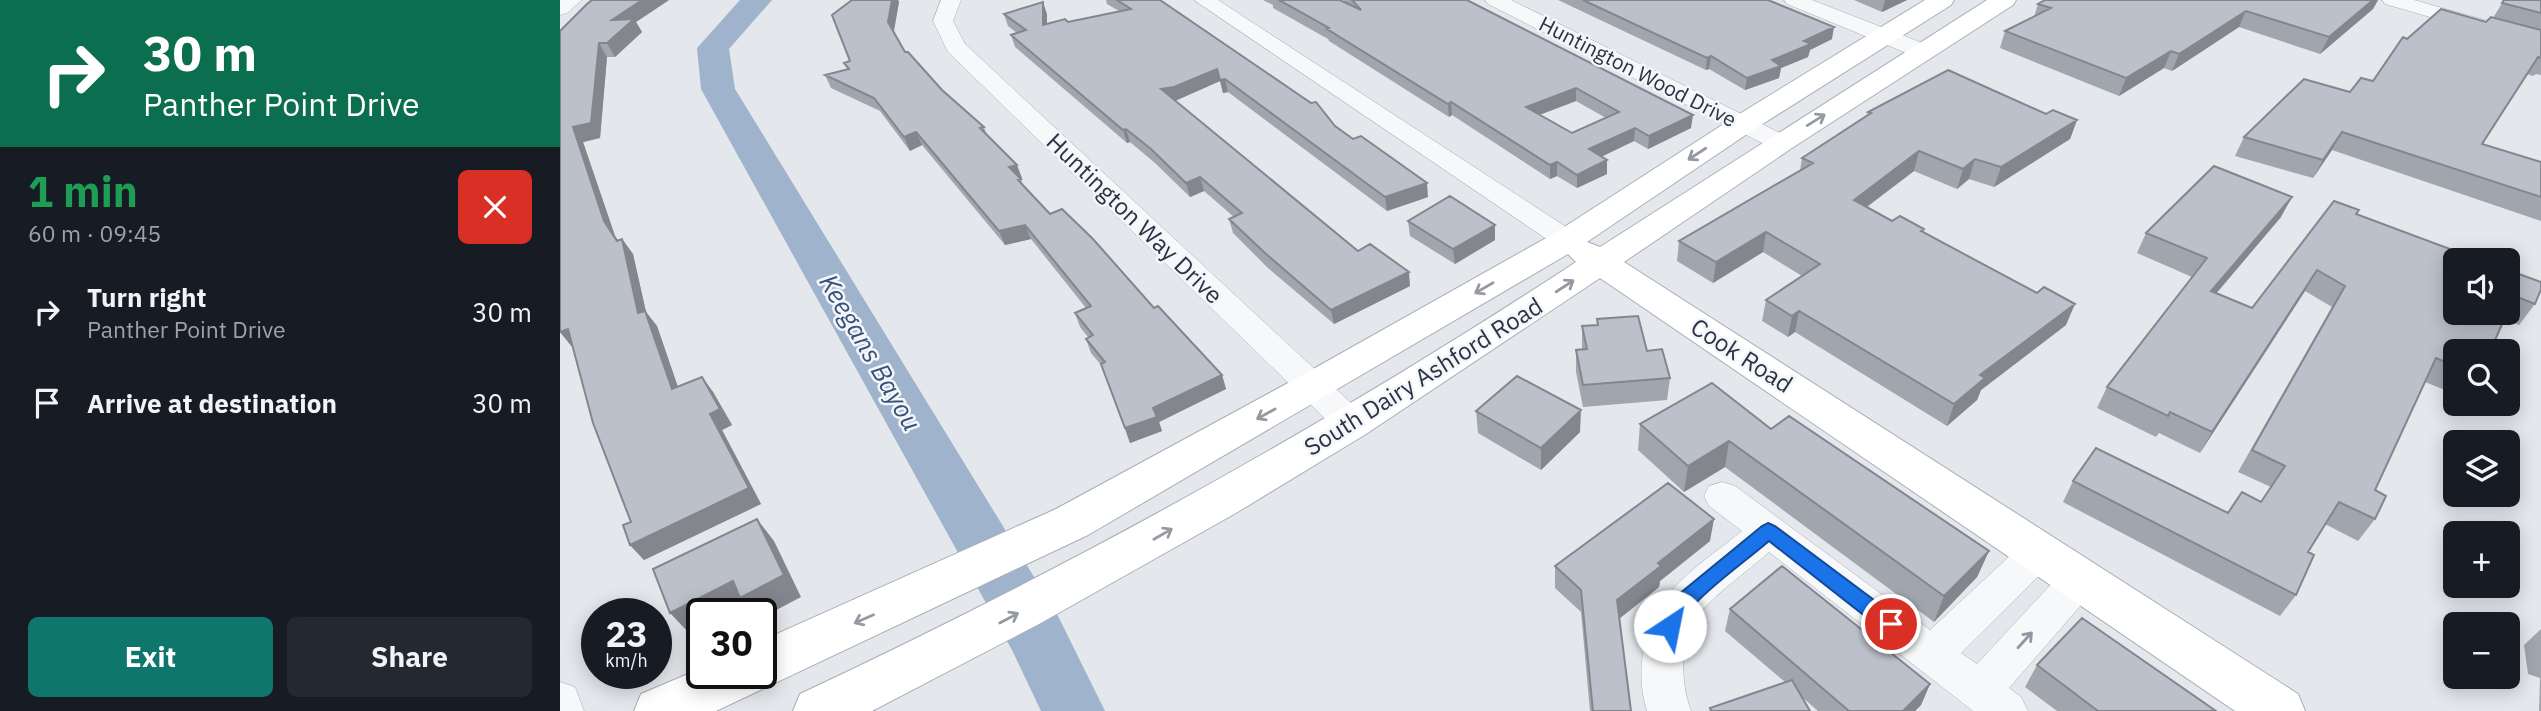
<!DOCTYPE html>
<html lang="en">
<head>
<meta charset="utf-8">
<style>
	body { margin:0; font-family:"IBM Plex Sans",sans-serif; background:#242831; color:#f1f3f6; height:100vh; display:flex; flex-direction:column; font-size:26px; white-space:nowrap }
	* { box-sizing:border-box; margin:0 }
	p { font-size:23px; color:#9ea1a6 }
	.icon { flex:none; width:38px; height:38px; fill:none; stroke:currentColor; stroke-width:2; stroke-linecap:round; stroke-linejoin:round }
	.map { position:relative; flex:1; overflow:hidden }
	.side { display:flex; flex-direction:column; background:#171b24; width:560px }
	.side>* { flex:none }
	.top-card { background:#0b6e4f; color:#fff; overflow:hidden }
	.tools { position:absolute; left:1883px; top:248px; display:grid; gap:14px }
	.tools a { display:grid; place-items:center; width:77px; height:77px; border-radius:10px; background:#171b24; box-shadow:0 4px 18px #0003; font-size:35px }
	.speed { position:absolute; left:21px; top:598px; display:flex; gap:14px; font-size:35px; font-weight:700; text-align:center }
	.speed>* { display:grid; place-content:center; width:91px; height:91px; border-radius:50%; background:#171b24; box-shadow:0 4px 18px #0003; line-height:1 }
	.speed small { font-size:18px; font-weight:400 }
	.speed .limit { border:4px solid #111; border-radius:10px; background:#fff; color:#111 }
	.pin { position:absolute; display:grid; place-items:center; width:60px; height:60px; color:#fff; margin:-30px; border:4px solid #fff; border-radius:50%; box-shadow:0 2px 7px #0007 }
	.me { position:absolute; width:77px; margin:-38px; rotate:34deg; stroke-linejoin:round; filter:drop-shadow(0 0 5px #0008) }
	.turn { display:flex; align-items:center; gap:24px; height:147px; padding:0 28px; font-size:32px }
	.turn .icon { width:91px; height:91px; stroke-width:2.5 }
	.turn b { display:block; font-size:49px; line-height:60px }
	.round { display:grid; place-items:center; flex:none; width:74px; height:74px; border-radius:10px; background:#242831 }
	.overview { display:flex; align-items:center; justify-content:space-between; height:119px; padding:0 28px }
	h1 { font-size:42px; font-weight:800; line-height:52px; color:#1e9e55 }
	.button { display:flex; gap:14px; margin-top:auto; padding:14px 28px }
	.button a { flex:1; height:80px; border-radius:10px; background:#0f766e; color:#fff; font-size:28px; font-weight:800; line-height:80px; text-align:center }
	.button a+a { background:#242831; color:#f1f3f6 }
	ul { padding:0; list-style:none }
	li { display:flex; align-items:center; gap:21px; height:91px; padding:0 28px }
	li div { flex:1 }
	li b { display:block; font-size:26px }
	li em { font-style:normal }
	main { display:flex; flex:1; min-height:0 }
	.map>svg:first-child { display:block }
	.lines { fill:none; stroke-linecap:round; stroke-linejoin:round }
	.river { fill:#9fb4cc; fill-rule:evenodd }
	.street-casing { stroke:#a9aeb7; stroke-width:1 }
	.secondary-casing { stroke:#a9aeb7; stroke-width:2 }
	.street { fill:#f7f8fa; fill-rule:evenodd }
	.secondary { fill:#fff; fill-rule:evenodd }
	.wall { fill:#a1a5ae; fill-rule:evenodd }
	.shaded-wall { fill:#83868d }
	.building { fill:#bbc0ca; stroke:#83868d; stroke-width:2; fill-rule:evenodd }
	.oneway { stroke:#959aa2 }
	.oneway2 { stroke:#9196a0 }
	.route { fill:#1a73e8; stroke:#114b97; stroke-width:2 }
	.labels { text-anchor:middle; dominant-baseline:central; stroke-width:5; stroke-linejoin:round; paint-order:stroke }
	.far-street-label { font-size:21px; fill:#2b3445; stroke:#f4f6f9 }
	.street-label { font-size:24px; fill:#2b3445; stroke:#f4f6f9 }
	.water-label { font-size:26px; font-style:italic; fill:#34527a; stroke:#f4f6f9 }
</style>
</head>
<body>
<main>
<section class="side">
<div class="top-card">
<div class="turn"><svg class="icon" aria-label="right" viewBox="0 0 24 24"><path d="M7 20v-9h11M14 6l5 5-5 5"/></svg><div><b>30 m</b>Panther Point Drive</div></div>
</div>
<div class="overview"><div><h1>1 min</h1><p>60 m · 09:45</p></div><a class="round" style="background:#d93025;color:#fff"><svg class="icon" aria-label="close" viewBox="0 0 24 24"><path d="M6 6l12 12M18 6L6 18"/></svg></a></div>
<ul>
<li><svg class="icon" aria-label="right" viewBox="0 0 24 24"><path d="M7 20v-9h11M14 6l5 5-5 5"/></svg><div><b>Turn right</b><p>Panther Point Drive</p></div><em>30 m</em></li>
<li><svg class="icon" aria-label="arrive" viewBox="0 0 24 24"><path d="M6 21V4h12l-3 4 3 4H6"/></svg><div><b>Arrive at destination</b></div><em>30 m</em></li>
</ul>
<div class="button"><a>Exit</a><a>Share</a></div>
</section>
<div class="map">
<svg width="1981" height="711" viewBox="0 0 1981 711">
	<rect width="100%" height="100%" fill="#e4e7ec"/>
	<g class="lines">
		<path class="river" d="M180 0H212L169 49 175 89 498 616 545 711H481L452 650 141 89 137 48Z"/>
		<g class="street-casing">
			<path id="street" d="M0 0H22L7 13 0 15Z
				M381 0H401L393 21 405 44 804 415 809 424 804 433 792 436 780 433 388 52 373 21Z
				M634 0H658L1017 234 1021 240 1017 246 1007 248 997 246Z
				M925 0H951L1230 138 1233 143 1230 148 1221 150 1212 148 928 4Z
				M1224 0H1252L1370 46 1373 51 1370 56H1354L1227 4Z
				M1822 0H1854L1981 36V49L1825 4Z
				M1162 482 1175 486 1370 630 1467 540 1480 536 1493 540 1499 551 1493 562 1401 653 1417 664 1507 567 1521 562 1535 567 1540 578 1535 589 1449 688 1461 697 1468 711H1413L1209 552C1187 572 1159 590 1140 613 1119 638 1120 682 1131 711H1087C1074 671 1084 622 1112 590 1131 568 1159 550 1182 531L1149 506 1144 496 1149 486Z
				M0 682 15 687 24 711H0Z"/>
		</g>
		<g class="secondary-casing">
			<path id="secondary" d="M1365 0H1394L1391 5 1193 130 1027 242 1040 247 1427 0H1456L1453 5 1232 148 1064 262 1738 694 1745 711H1675L1040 278 806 434 676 513 479 624 312 711H233L240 694C509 568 768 425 1016 262L1008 254 528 535 156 711H74L81 694 142 668V674H201V641L496 509 739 377 995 233 1173 118Z"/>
		</g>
		<use href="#street" class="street"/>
		<use href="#secondary" class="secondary"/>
	</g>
	<path class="wall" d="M32 0H109L76 22 82 32 55 57H47L40 138 23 142 55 236 58 240 62 239 73 254 86 312 97 326 118 387 142 377 153 392 172 425 162 430 201 504 84 560 70 545 71 522 13 347 0 332V31Z
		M292 0H338L339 2 334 32 345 52 382 90 424 127 427 135 462 178 461 179 463 185 490 214 594 308 662 375 666 389 599 422 602 431 570 443 542 366 531 353 526 339 528 337 520 327 515 313 526 308 471 239 445 245 362 145 350 151 320 111 271 88 265 75 288 69 284 63 290 61Z
		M546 0H600L775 126 868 197 827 211 668 92 663 93 660 81 615 101 798 251 850 286 774 324 708 268 673 233 669 219 674 217 644 191 630 197 595 163 570 142 567 143 455 47 451 35 457 33 448 26 444 14H487V24L508 22 559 11 547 4Z
		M703 0H780L786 3 784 0H907L1131 128 1088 149 1074 141 1041 157 1047 160V174L1017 188 997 176 990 179 892 115 889 117 769 41 768 39 713 8V5ZM1016 101 1046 118 1012 133 979 115Z
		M998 0H1208L1272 39 1250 50 1248 57 1221 68 1219 78 1185 90 1149 69 1146 70Z
		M1294 0H1347L1322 12Z
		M1485 0H1818L1813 9 1760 54 1679 27 1612 71 1604 68 1559 96 1440 48 1445 31 1474 17 1478 4Z
		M1944 0H1981V75L1976 74 1973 76 1967 74 1922 144 1981 162V221L1772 150 1753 178 1675 156 1684 137 1790 92 1813 81 1847 39 1926 22 1933 18Z
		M1308 112 1486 114 1517 120 1510 139 1434 187 1409 179 1397 189 1354 171 1307 207 1332 221 1364 229V232L1506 325 1421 390 1417 400 1387 426 1235 332 1228 337 1202 321 1206 300 1242 276 1203 252 1153 283 1117 261 1119 241 1240 171 1242 158 1307 116Z
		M1796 214 1895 313H1948V270L1975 304 1959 325 1944 319 1895 352V394L1865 382 1815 490V519L1798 541 1765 524 1748 552 1736 595 1720 616 1503 502 1513 481 1668 513 1701 502 1711 487 1678 472 1772 307 1745 291 1640 453 1599 433 1596 437 1537 408 1547 387 1632 277 1577 253 1586 233 1721 217 1656 294 1692 308Z
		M848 221 935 225V240L895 264 850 236Z
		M1037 319 1087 351 1110 378 1107 400 1023 407 1016 372V350L1022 349V326L1037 325Z
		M916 411 1020 432 981 470 918 433Z
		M1080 424 1211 429 1429 551 1417 577 1374 622 1165 467 1124 492 1078 450Z
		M1150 541 1100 581 1099 587 1059 619 1071 711H1030L1021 612 995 588V566Z
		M1170 609 1370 684 1361 705 1355 711H1258L1242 697 1250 711H1149L1150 708 1225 682 1165 631Z
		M1981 629V711H1979L1980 678 1968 674 1964 645Z
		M1477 665 1656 711H1497L1465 687Z"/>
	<path class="shaded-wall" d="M82 0H109L76 22 82 32 55 57 47 43 52 20Z
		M332 0H338L339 2 333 34 328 22Z
		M1325 0H1347L1322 12Z
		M1803 0H1818L1813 9 1760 54 1769 37Z
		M483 2 487 14V38L483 25Z
		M1686 11 1679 27 1612 71 1619 54Z
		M1274 27 1272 39 1250 50 1248 57 1221 68 1219 78 1185 90 1187 78 1212 60 1244 41Z
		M39 43 47 57 40 138 23 142 55 236 65 252 62 239 73 254 86 312 97 326 124 405 112 389 78 313 44 221 13 127Z
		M1611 51 1604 68 1559 96 1566 78Z
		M1151 56 1149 69 1146 70 1147 58Z
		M657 69 660 81 617 100 604 102 601 89Z
		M665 79 668 92 663 93 660 80Z
		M1016 88V101L966 120V107Z
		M891 102 892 115 889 117 888 104Z
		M1133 115 1131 128 1088 149 1089 136Z
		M1517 120 1510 139 1434 187 1441 167Z
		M1075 128 1074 141 1028 163 1029 149Z
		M566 129 570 142 567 143 563 130Z
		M356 132 362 145 350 151 344 137Z
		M1782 132 1772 150 1753 178 1763 160Z
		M1359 151 1354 171 1289 220 1294 200Z
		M1415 159 1409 179 1397 189 1403 169Z
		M1047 160V174L1017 188V175Z
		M997 162V176L990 179V165Z
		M457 165 462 178 455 181 449 167Z
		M640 177 644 191 630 197 626 183Z
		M867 183 868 197 827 211 825 197Z
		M1732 197 1721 217 1640 312 1651 291Z
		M465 225 471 239 445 245 439 231Z
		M935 225V240L895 264 893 249Z
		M1206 232 1203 252 1153 283 1156 262Z
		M1757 270 1745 291 1640 453 1652 432Z
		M849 272 850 286 774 324 771 310Z
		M1515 304 1506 325 1421 390 1417 400 1387 426 1394 404 1420 375Z
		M1239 311 1235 332 1228 337 1232 316Z
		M8 329 12 347 0 332Z
		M662 375 666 389 599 422 602 431 570 443 565 428 593 408Z
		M142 377 153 392 172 425 162 430 201 504 84 560 70 545 150 414Z
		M1021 410 1020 432 981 470V448Z
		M1169 441 1165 467 1124 492 1128 466Z
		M197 519 214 541 241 597 201 618V614H195L187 605 169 614H142V628L130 634 110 613Z
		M1154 519 1150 541 1100 581 1099 587 1055 622 1057 600 1098 563Z
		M1429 551 1417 577 1374 622 1384 596Z
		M1370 684 1361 705 1355 711H1343Z"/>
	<path class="building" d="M32 0H82L52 20 74 19 47 43H39L31 123 13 127 44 221 57 241 62 239 78 313 85 311 112 389 142 377 160 409 150 414 189 488 70 545 63 525 71 522 33 423 8 329 0 332V31L27 4Z
		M292 0H332L328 22 345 52H348L382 90 424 127 420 128 457 165 449 167 461 179 458 180 490 214 502 209 533 239 594 308 598 306 662 375 593 408 597 417 565 428 541 364 545 362 526 339 533 335 515 313 531 306 465 225 439 231 356 132 344 137 314 98 265 75 289 69 284 63 290 61 272 15Z
		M557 0H600L751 103 756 102 775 126 793 139 801 136 867 183 825 197 665 79 660 80 657 69 614 87 601 89 798 251 810 244 849 272 771 310 705 253 669 219 682 213 640 177 626 183 591 149 566 129 563 130 451 35 466 30 444 14 483 2V25L505 19 508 22 571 9Z
		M719 0H780L801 10 792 0H907L1133 115 1089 136 1075 128 1029 149 1047 160 1017 175 997 162 990 165 891 102 888 104 767 29 769 28ZM1016 88 1059 112 1012 133 966 107Z
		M1023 0H1208L1274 27 1244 41 1251 44 1212 60 1221 66 1187 78 1151 56 1147 58Z
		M1485 0H1813L1769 37 1686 11 1619 54 1611 51 1566 78 1445 31 1491 8 1478 4Z
		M1944 0H1981V13L1942 3Z
		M1881 9 1926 22 1931 17 1981 30V58L1978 57 1922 144 1981 162V197L1782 132 1763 160 1684 137 1744 79 1790 92 1801 78 1813 81 1843 37 1847 39Z
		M1388 70 1486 114 1493 110 1517 120 1441 167 1415 159 1403 169 1359 151 1294 200 1332 221 1340 216 1364 229 1361 231 1477 293 1484 287 1515 304 1420 375 1425 378 1394 404 1239 311 1232 316 1206 300 1260 264 1206 232 1156 262 1119 241 1253 163 1242 158 1311 113 1308 112Z
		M1654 166 1732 197 1651 291 1692 308 1774 201 1799 210 1796 214 1922 261H1895V313H1947L1931 349 1939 352H1895V366L1876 358 1815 490 1826 496 1815 519 1779 502 1748 552 1754 555 1736 595 1513 481 1536 448 1668 513 1682 492 1701 502 1725 466 1692 450 1785 286 1757 270 1652 432 1610 412 1608 416 1547 387 1647 258 1586 233Z
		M890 196 935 225 893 249 848 221Z
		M1948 270 1981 282V289L1975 304 1955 296 1948 312Z
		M1078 316 1087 351 1102 349 1110 378 1023 385 1016 350 1027 349 1022 326 1038 325 1037 319Z
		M957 376 1021 410 981 448 916 411Z
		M1152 383 1211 429 1229 416 1429 551 1384 596 1169 441 1128 466 1080 424Z
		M1108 483 1154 519 1098 563 1101 566 1057 600 1071 711H1033L1021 590 995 566Z
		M197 519 224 575 180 598 173 581 110 613 93 569Z
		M1222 566 1370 684 1343 711H1289L1170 609Z
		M1522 618 1656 711H1538L1477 665Z
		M1232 680 1250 711H1152L1150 708Z"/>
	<defs><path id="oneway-shaft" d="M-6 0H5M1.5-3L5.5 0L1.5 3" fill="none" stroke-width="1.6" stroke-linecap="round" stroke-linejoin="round" transform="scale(1.75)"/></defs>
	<g class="oneway">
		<use href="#oneway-shaft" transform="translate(1256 120) rotate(-32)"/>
		<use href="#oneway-shaft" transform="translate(1137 154) rotate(147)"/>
		<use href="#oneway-shaft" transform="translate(1005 286) rotate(-33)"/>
		<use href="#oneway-shaft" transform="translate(924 288) rotate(150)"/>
		<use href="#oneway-shaft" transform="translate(706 414) rotate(151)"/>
		<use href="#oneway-shaft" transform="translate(603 534) rotate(-30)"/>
		<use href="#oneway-shaft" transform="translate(449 618) rotate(-28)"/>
		<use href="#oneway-shaft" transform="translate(304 619) rotate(156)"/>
	</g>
	<use class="oneway2" href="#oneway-shaft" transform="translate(1465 640) rotate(-48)"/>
	<path class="route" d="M1208 523 1215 526 1338 618 1341 624 1338 631 1331 633 1324 631 1209 541C1187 560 1150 586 1132 607 1123 618 1122 639 1103 632L1100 626 1118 595 1202 526Z"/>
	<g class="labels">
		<g class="far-street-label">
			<text transform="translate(1078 71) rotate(27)">Huntington Wood Drive</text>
		</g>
		<g class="street-label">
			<text transform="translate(575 218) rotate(44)">Huntington Way Drive</text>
			<text transform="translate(1182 355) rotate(33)">Cook Road</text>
			<text transform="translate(863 376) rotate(-32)">South Dairy Ashford Road</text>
		</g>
		<g class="water-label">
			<text transform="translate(311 352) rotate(60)">Keegans Bayou</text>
		</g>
	</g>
</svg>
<div class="tools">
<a><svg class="icon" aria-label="sound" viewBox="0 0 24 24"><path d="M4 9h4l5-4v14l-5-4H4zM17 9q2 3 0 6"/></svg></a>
<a><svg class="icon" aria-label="search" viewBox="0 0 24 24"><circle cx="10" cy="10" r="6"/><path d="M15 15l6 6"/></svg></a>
<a><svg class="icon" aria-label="layers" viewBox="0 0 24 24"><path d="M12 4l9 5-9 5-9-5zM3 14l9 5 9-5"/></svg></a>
<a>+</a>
<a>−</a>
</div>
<div class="speed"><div>23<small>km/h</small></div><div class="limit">30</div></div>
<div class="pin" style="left:1331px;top:624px;background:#d93025"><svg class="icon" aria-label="arrive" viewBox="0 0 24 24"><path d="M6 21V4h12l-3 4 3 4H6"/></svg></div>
<svg class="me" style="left:1110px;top:626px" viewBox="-20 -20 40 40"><circle r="19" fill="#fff"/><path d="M0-13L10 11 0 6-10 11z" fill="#1a73e8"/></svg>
</div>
</main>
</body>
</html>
